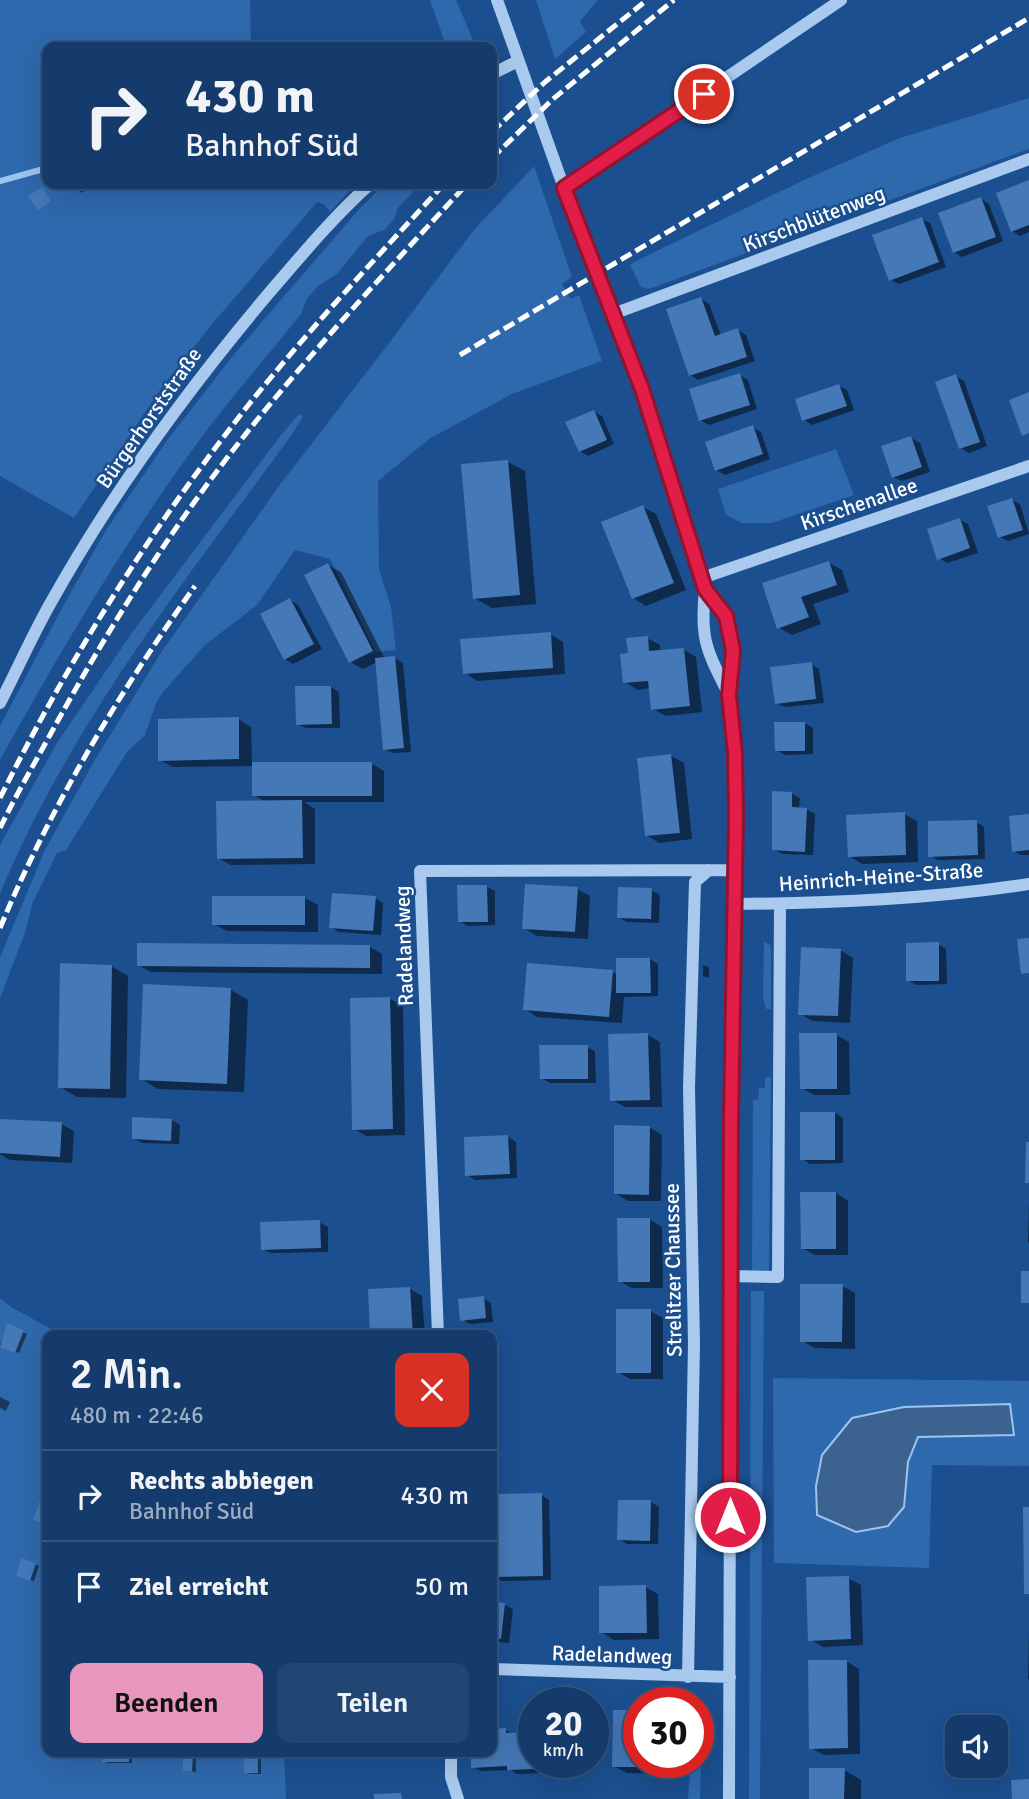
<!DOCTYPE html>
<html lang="de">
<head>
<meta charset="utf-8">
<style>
	body { margin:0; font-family:Signika,sans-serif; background:#214673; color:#f1f3f6; height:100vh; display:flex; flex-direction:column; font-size:26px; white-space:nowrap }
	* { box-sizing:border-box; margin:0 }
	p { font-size:23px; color:#9dadc1 }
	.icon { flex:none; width:38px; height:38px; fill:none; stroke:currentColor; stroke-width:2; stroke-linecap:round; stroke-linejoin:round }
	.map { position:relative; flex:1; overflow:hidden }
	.drawer { position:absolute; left:42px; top:1330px; width:455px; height:427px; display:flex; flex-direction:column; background:#143b6b; border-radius:14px; box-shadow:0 7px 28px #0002,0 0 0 2px #33557e }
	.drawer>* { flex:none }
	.top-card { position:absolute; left:42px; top:42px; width:455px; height:147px; border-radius:14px; box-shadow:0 7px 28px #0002,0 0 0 2px #33557e; background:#143b6b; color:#f1f3f6; overflow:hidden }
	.buttons { position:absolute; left:945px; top:1715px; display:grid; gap:14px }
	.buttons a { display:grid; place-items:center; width:63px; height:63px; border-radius:14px; background:#143b6b; box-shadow:0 7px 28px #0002,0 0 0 2px #33557e; font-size:35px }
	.speed { position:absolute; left:518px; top:1687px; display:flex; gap:14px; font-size:35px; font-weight:700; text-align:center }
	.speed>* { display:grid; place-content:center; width:91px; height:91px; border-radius:50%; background:#143b6b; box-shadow:0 7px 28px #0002,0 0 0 2px #33557e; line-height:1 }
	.speed small { font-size:18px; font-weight:400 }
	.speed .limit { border:10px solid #d22; background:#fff; color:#111 }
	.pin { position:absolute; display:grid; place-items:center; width:60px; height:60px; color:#fff; margin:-30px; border:4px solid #fff; border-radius:50%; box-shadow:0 2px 7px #0007 }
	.me { position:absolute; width:77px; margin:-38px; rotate:0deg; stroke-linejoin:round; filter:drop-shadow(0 0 5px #0008) }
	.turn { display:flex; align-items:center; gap:24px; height:147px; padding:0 28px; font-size:32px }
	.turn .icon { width:91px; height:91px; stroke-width:2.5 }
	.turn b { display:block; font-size:49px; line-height:60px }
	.round { display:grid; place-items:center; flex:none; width:74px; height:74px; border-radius:14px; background:#214673 }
	.headline { display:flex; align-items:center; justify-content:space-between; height:119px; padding:0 28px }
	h1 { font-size:42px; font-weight:600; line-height:52px }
	.button { display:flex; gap:14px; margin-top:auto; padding:14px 28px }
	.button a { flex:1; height:80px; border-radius:14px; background:#e797bd; color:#111; font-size:28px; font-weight:600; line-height:80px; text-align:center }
	.button a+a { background:#214673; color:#f1f3f6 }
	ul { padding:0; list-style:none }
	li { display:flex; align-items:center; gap:21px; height:91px; padding:0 28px; border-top:2px solid #33557e }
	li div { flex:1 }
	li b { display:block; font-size:26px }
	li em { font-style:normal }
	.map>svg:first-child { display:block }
	.green { fill:#2e69ad; fill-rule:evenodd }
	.water { fill:#3c6290; stroke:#9cc4f0; stroke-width:2 }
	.shadow { fill:#0007 }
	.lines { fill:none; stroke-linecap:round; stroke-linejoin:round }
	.stream { stroke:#9cc4f0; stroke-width:6 }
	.building { fill:#4478b7 }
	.minor { stroke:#a9c9ee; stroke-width:12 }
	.rail { stroke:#fff; stroke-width:5; stroke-dasharray:12 5; stroke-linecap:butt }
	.route-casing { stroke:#92132f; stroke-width:18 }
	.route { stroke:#e11d48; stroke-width:12 }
	.labels { text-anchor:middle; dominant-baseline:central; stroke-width:5; stroke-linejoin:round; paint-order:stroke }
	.street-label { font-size:21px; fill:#fff; stroke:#1b4f8f }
</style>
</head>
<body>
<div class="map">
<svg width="1029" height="1799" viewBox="0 0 1029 1799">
	<rect width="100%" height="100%" fill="#1b4f8f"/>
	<path class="green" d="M0 0H250L251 47H47V184H356L330 212 325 205 317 202 213 323 162 387 74 518 0 476Z
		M430 0H456L476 47H444L446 46Z
		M536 0H598L580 21 586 32 555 59Z
		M1029 98V149L649 289 641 287 630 265 636 261 806 179 900 138Z
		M534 166 572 277 562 284 571 299 579 295 602 361 512 394 429 439 378 481 379 569 391 607 396 650 376 652 330 559 295 550 257 605 205 645 163 692 156 703 145 735 127 752 66 850 57 853 33 902 25 933 0 998V957L45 850 93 763 162 651 279 486 386 347 473 231Z
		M385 184H421L397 209 395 218 384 230 368 236 337 274 318 286 307 299 301 314C270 353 237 391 207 430 129 534 63 647 0 760V726L62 608 106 530 168 439 236 352 361 207Z
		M299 414 303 417 288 440C181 586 70 725 0 894V845L57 743 131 634 281 435Z
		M836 449 854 495 772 523H742L726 515 718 489Z
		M764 942 770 945 771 949V1009H766L763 998Z
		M765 1077H771L769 1272H752L753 1100H758L759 1088H765Z
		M751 1291H764L760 1799H749Z
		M0 1298 11 1307 62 1335H47V1573L45 1580 47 1583V1752H284L286 1799H0Z
		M773 1378 1029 1381V1466L932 1465 929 1568 774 1563ZM904 1407 956 1434 918 1437 908 1462Z
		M698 1709 702 1724 700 1799H688L691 1762H698Z"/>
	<path class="water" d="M1010 1404 1014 1435 918 1437 908 1462 904 1507 888 1526 856 1532 817 1515 816 1486 822 1455 852 1418 904 1407Z"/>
	<path class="shadow" d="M1029 182V232L1020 236 1012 231Z
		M72 184H86L89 187 82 193Z
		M981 199 989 204 1003 241 962 257 954 252Z
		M921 219 930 223 946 267 899 284 891 280Z
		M701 299 709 304 721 336 738 330 746 335 755 361 698 380 690 375Z
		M739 375 748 380 757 409 709 425 700 420Z
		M956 376 964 381 987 446 969 453 961 448Z
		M839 386 847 390 854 410 812 425 804 420Z
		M594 412 602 416 614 444 588 456 580 451Z
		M752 427 761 432 770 459 725 475 716 470Z
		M911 438 920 443 930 472 902 481 893 477Z
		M508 462 525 471 536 604 492 608 474 598Z
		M1011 500 1020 504 1029 534 1008 541 1000 537Z
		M643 507 656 514 686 590 646 606 633 598Z
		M960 520 968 524 978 553 947 563 939 558Z
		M829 563 842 570 849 592 813 604 821 624 792 635 779 628 764 584Z
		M328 565 341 572 385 659 395 658 403 663 411 752 393 753 385 749 377 662 363 669 350 662Z
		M290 600 298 605 322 649 293 664 285 659Z
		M550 634 563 642 565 674 477 681 465 673Z
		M647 638 660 645 661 652 683 649 696 657 702 712 666 716 653 709 651 688 638 690 625 682 630 654Z
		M811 664 819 669 824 703 785 707 776 703Z
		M331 687 339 692 340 728H306L297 724Z
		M238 719 251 727 252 764H372L384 771V802H304L315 809V864L231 865 218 858 266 802 254 795V766L173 767 160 760Z
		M804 723 813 728V754L785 755 776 750Z
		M671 756 684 763 692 839 659 843 646 835Z
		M791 793 800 798 799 809H806L815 814 813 855 782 854 774 849Z
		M904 814 917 821 918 862 862 864 849 856Z
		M1029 816V855H1021L1013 851Z
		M976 822 984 827 985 859 938 860 930 856Z
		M487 887 495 891V925L468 926 459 921Z
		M577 889 590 896 588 939 537 936 524 928Z
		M651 890 660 895 659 923 627 922 618 917Z
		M305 898 318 905V932L227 931 214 924Z
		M375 898 383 903 381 935 339 932 331 927Z
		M938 944 946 949 947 984 916 985 908 980Z
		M370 947 382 954V974L151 972 138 965Z
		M840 950 853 958 850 1023 813 1021 800 1014Z
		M650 959 658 964V996L624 997 622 1023 537 1017 525 1009 613 972 618 975Z
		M703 965 709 967V978L703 976Z
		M111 966 128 976 126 1098 77 1097 60 1087Z
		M231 990 248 1000 244 1092 158 1089 141 1079Z
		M390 999 403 1006 405 1135 366 1136 354 1129Z
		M648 1035 660 1042 662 1107H625L612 1100Z
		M836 1035 849 1042 850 1095H814L802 1088Z
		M587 1047 595 1051 596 1083H550L541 1078Z
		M835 1113 843 1118V1163L810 1164 802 1159Z
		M0 1120 61 1124 74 1131 72 1163 10 1160 0 1154Z
		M172 1120 180 1125 179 1144 142 1143 133 1138Z
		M649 1127 662 1135 661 1201H628L615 1193Z
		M508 1137 516 1142 517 1178 475 1180 467 1175Z
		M836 1193 848 1201V1255H815L802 1248Z
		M1029 1203V1243L1028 1242Z
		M649 1219 662 1227 663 1288H632L619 1281Z
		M319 1222 328 1227V1252L271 1253 262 1249Z
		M842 1286 855 1293V1349L815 1348 802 1341Z
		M410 1289 422 1296 425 1335H372L370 1291Z
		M483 1298 491 1303 493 1322 470 1324 462 1320Z
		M650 1311 663 1318V1379H630L618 1372Z
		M8 1325 27 1334 19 1353 0 1345Z
		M492 1354 494 1355 492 1375Z
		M0 1397 10 1402 6 1411 0 1408Z
		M541 1495 549 1500 551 1580 502 1581 494 1576Z
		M651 1502 659 1507 658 1544H627L619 1539Z
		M35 1564 39 1566 34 1581 21 1577Z
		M848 1578 861 1585 863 1645 823 1647 810 1639Z
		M645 1587 658 1594 659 1639 614 1640 601 1632Z
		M492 1603 505 1605 513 1609 509 1643 492 1641Z
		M1029 1630V1680L1028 1679Z
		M846 1661 859 1669 860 1754 824 1755 811 1748Z
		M492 1730H505L512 1734 534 1762H567V1772L517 1774 511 1770 481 1771 473 1767V1752H492Z
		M104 1752H132V1763H107L104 1761Z
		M192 1755 196 1757V1772L185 1770Z
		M257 1755 261 1757V1774H250L246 1772Z
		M639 1762H662V1774L627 1773 614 1766Z
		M844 1770 861 1780V1799H811Z"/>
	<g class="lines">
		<path class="stream" d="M0 181 47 168"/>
	</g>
	<path class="building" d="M1029 180V225L1011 232 996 193Z
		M42 187 51 201 38 210 28 196Z
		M981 197 996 237 953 253 938 213Z
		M922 217 939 262 889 281 872 235Z
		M701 297 715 336 738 328 747 357 689 376 666 309Z
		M740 373 750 405 699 421 689 389Z
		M956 374 980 442 959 449 935 382Z
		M839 384 847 406 802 421 795 399Z
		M1029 392V433L1022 436 1009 400Z
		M594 410 607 440 579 452 565 422Z
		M753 425 763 454 715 471 705 442Z
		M911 436 922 467 892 478 881 446Z
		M508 460 520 595 473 599 461 464Z
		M1012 498 1023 530 998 538 987 506Z
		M643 505 674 583 632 599 601 522Z
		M960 518 970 548 937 560 927 529Z
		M829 561 837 585 801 597 809 617 777 629 762 583Z
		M328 563 373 651 349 663 304 575Z
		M290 598 314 644 284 660 260 614Z
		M551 632 553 668 463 674 460 639Z
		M648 636 649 651 684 648 690 706 651 710 648 681 623 683 620 654 628 653 626 638Z
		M395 656 404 748 383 750 375 658Z
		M812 662 816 699 775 704 770 667Z
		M295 686H331L332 724 296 725Z
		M239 717V759L158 761V719Z
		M774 722H805V751H775Z
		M671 754 680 833 645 836 637 758Z
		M252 762H372V796H252Z
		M772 791 792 792V807L807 808 805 852 772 850Z
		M302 800 303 858 217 859 216 801Z
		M905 812 906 855 848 857 846 815Z
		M1029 814V850L1012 852 1009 816Z
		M977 820 978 855 928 857V821Z
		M525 884 578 887 575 932 522 929Z
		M457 885H487L488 922H458Z
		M618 887 652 888 651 919 617 918Z
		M332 893 376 896 373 931 329 928Z
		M212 896H305V925H212Z
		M1029 938V973L1021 974 1017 939Z
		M939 942V981H906V943Z
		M137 943 370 945V968L137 966Z
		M801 947 841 949 838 1016 798 1015Z
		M616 958H650L651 993H616Z
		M60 963 112 965 110 1089 58 1088Z
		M527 963 613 970 609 1017 523 1010Z
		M143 984 231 988 227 1084 139 1080Z
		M390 997 393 1129 352 1130 350 998Z
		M648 1033 650 1100 610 1101 608 1034Z
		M799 1033H837V1089H800Z
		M539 1045H588V1079H540Z
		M800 1112H835V1160H800Z
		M132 1117 172 1119 171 1141 132 1139Z
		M0 1119 62 1122 60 1157 0 1153Z
		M614 1125 650 1126 649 1195 614 1194Z
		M508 1135 510 1174 465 1176 464 1137Z
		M1026 1142H1029V1183H1025Z
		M800 1192H836V1249H801Z
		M617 1218H650V1282H618Z
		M320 1220 321 1248 261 1250 260 1222Z
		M1021 1271H1029V1303H1021Z
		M800 1284H843L842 1342H800Z
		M410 1287 413 1335H370L368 1289Z
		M484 1296 486 1318 460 1321 458 1299Z
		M616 1309H651V1373H616Z
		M7 1323 24 1330 15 1353 0 1347Z
		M542 1493 543 1576 492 1577V1494Z
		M40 1500 47 1502V1525L33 1520Z
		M618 1500H651L650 1541 617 1540Z
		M1023 1507H1029V1594H1024Z
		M21 1558 36 1563 30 1581 16 1576Z
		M849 1576 851 1639 808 1641 806 1577Z
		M646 1585 647 1633H599V1586Z
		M492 1601 505 1603 501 1639 492 1638Z
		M808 1660H847L848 1748 809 1749Z
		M613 1710H639V1762H650V1767H612Z
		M506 1728V1733L534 1732V1762H559V1768L507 1770V1766L471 1768V1752H492V1729Z
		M102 1752H129V1762H102Z
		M244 1753H258V1773H244Z
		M183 1754H193L192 1771H183Z
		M809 1768H845L844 1799H809Z
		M1029 1779V1799H1012L1011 1780Z
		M401 1793 402 1799H374V1794Z"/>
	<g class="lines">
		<path class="minor" d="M497 0 564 188 642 389 705 589C700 639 706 649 728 693
			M492 74 518 61
			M564 188 841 0
			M613 314 1029 159
			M702 578 1029 466
			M705 589 726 616 733 650 729 695 735 753 736 817 731 1120 729 1799
			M0 703C17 670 32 636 50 604 112 493 187 390 269 293 301 256 333 217 370 184
			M735 904C834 903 931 899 1029 884
			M732 1276 778 1277 780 904
			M438 1335 420 871 736 870
			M492 1669 730 1677
			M688 1677 694 1343 689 1088 695 882 709 870
			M451 1752V1777L458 1799"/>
		<path class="rail" d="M492 132 545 82 647 0
			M492 158 553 99 674 0
			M460 355 1029 18
			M0 798C69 659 153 525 250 403 311 327 378 256 444 184
			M0 828C15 797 33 766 50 735 109 627 175 521 253 425 320 342 394 263 467 184
			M0 928C51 806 118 694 195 586"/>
	</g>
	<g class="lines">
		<g class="route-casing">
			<path id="route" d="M704 94 564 188 642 389 705 589 726 616 733 650 729 695 735 753 736 817 731 1120 730 1517"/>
		</g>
		<use href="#route" class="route"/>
	</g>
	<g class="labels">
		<g class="street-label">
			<text transform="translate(814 219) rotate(-21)">Kirschblütenweg</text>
			<text transform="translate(149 418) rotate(-55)">Bürgerhorststraße</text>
			<text transform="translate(859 504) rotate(-19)">Kirschenallee</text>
			<text transform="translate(881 877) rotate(-4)">Heinrich-Heine-Straße</text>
			<text transform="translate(404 946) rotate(-92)">Radelandweg</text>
			<text transform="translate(673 1270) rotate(-91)">Strelitzer Chaussee</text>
			<text transform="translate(612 1655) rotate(2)">Radelandweg</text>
		</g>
	</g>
</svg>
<div class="buttons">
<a><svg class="icon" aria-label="sound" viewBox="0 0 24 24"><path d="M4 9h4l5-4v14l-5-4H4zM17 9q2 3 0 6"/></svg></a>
</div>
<div class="speed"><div>20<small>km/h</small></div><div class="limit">30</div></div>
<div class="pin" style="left:704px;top:94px;background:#d93025"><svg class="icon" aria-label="arrive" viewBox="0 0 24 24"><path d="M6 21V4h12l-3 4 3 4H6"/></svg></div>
<svg class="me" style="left:730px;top:1517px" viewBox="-20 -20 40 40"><circle r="17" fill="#e11d48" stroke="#fff" stroke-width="3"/><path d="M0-11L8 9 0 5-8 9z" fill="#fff"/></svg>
<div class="top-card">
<div class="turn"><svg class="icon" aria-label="right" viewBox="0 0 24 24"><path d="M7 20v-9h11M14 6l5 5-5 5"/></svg><div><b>430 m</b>Bahnhof Süd</div></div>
</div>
<section class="drawer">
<div class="headline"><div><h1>2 Min.</h1><p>480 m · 22:46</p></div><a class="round" style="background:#d93025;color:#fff"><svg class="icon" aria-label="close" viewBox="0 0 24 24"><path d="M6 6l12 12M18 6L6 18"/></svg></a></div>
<ul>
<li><svg class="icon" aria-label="right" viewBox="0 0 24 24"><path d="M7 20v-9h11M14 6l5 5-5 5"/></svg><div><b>Rechts abbiegen</b><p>Bahnhof Süd</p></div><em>430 m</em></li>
<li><svg class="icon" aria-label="arrive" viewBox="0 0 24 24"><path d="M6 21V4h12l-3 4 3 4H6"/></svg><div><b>Ziel erreicht</b></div><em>50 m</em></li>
</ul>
<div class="button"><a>Beenden</a><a>Teilen</a></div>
</section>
</div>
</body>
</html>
